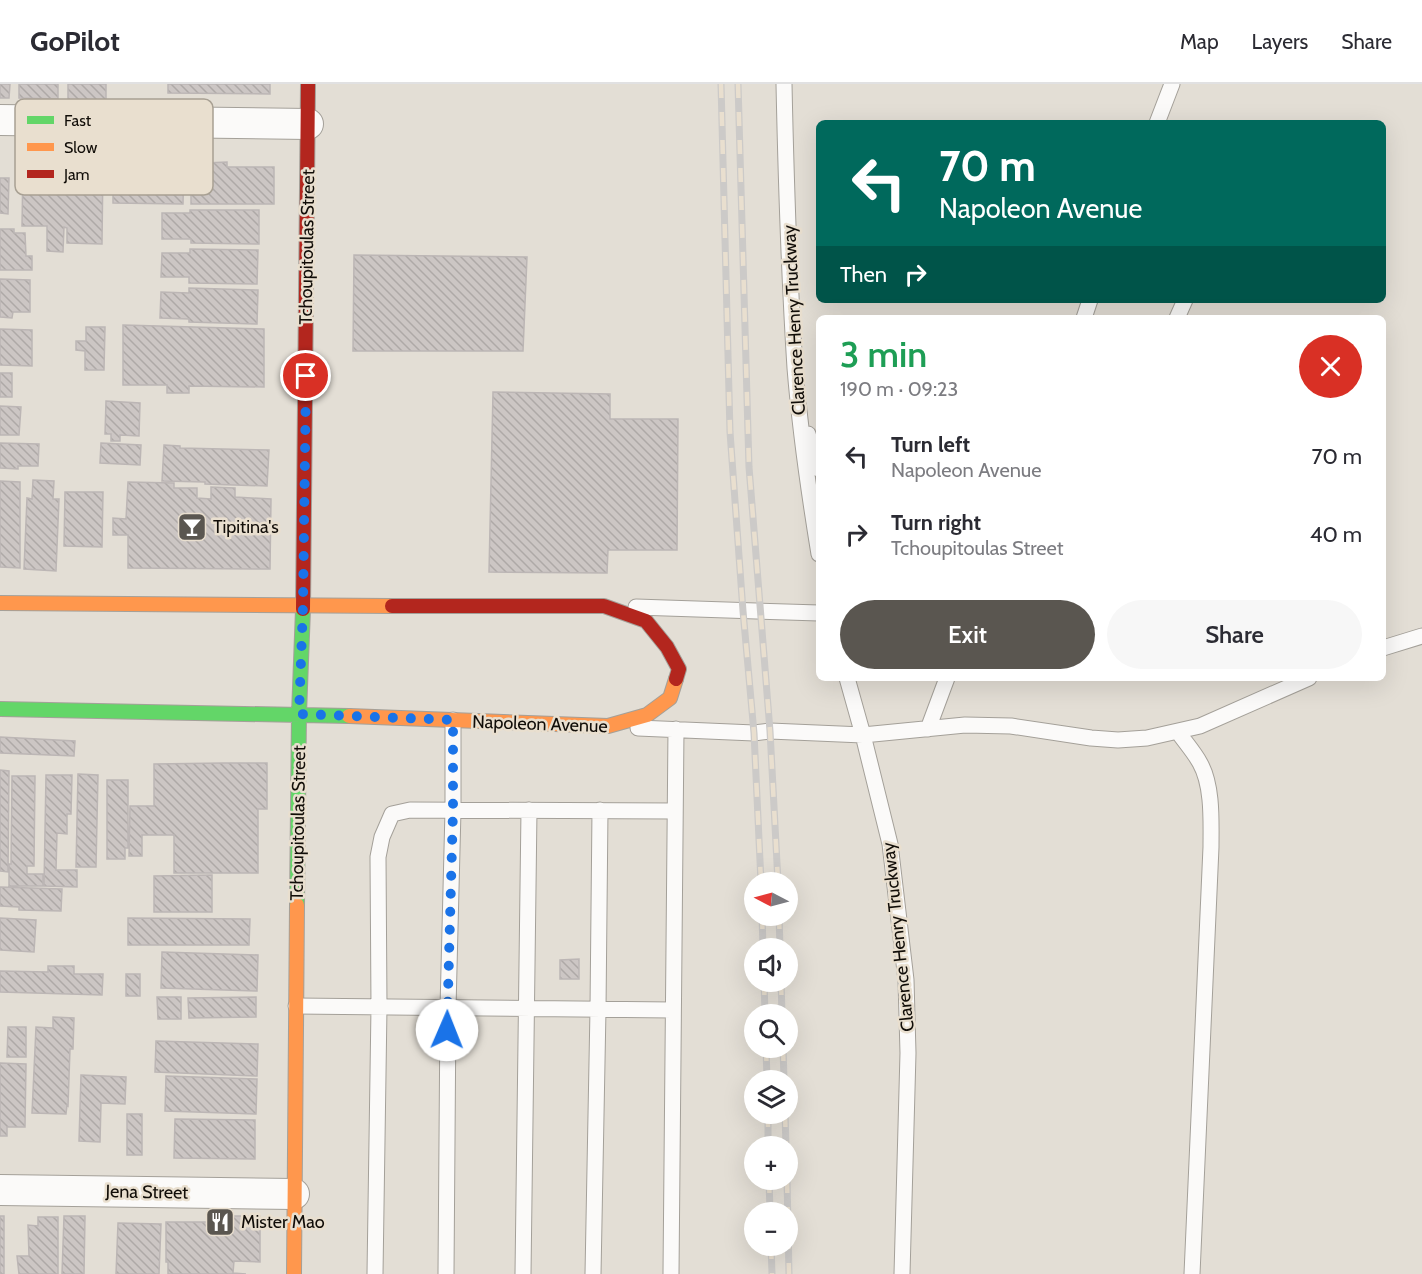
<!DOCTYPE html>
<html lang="en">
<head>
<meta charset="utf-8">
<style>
	body { margin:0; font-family:Cabin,sans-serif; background:#f7f7f7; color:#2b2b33; height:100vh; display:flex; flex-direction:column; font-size:22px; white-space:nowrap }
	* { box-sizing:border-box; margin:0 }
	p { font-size:20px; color:#7c7c81 }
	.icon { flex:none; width:33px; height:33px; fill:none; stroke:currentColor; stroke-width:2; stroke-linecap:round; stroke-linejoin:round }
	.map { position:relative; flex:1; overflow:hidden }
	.side { position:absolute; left:816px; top:231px; width:570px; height:366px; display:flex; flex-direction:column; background:#fff; border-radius:9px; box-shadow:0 6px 24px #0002 }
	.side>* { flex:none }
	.hud { position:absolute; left:816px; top:36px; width:570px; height:183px; border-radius:9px; box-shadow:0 6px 24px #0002; background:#00695c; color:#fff; overflow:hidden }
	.needle { width:39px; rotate:276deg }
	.buttons { position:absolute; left:744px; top:788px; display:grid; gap:12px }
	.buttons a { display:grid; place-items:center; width:54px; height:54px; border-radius:50%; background:#fff; box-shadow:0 6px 24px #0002; font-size:30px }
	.pin { position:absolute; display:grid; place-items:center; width:51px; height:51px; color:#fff; margin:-26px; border:3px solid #fff; border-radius:50%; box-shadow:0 2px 6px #0007 }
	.me { position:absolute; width:66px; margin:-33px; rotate:1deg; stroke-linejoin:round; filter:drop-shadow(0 0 4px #0008) }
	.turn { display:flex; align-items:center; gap:21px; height:126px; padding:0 24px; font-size:27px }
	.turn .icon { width:78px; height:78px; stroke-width:2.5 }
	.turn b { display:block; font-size:42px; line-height:51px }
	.then { display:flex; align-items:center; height:57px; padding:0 24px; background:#0003; gap:12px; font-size:22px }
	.round { display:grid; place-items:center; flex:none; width:63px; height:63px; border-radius:32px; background:#f7f7f7 }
	.summary { display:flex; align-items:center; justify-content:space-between; height:102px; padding:0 24px }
	h1 { font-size:36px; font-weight:600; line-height:45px; color:#1e9e55 }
	.primary-button { display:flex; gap:12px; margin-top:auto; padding:12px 24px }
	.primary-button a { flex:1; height:69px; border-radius:36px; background:#5a5650; color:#fff; font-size:24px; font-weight:600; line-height:69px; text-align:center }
	.primary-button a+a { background:#f7f7f7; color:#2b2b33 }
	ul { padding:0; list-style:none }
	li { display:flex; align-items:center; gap:18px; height:78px; padding:0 24px }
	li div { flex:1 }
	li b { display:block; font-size:22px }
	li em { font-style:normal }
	header { display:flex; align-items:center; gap:36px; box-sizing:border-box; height:84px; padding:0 30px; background:#fff; border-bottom:2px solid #e1e1e2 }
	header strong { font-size:28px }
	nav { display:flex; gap:33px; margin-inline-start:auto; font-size:21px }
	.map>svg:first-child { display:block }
	.building { fill:url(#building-back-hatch); stroke:#bcb6b5; stroke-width:1.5 }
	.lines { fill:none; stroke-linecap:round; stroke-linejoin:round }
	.lane-casing { stroke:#a4a099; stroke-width:17 }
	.street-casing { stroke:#a4a099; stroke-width:32 }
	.fast-casing { stroke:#a4a099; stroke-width:16 }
	.slow-casing { stroke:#a4a099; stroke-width:16 }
	.jam-casing { stroke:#a4a099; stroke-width:16 }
	.lane { stroke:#fbfaf9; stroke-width:15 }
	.street { stroke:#fbfaf9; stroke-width:30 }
	.fast { stroke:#63d668; stroke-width:14 }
	.slow { stroke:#ff974d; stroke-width:14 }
	.jam { stroke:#b3261e; stroke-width:14 }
	.rail-casing { stroke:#cccac8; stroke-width:7 }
	.rail { stroke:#e9dfcf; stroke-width:4.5; stroke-dasharray:14; stroke-linecap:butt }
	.route { stroke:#1a73e8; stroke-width:10; stroke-dasharray:0 18 }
	.labels { text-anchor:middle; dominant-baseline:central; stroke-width:5; stroke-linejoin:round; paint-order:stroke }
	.street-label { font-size:18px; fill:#110d08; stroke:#e9dfcf }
	.poi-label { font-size:18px; fill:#110d08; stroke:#e9dfcf; text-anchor:start }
	.key { fill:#e9dfcf; stroke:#a8a093; stroke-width:1.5 }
	.key-label { font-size:16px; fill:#110d08 }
</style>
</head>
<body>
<header>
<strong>GoPilot</strong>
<nav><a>Map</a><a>Layers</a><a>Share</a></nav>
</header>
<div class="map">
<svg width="1422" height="1190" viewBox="0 0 1422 1190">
	<defs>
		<pattern id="building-back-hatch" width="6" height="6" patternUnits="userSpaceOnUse" patternTransform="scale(1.5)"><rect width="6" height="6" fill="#ccc6c4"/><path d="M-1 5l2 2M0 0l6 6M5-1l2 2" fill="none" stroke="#aea9a7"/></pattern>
	</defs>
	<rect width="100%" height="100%" fill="#e3ded5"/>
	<path class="building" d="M0 0H10L9 14H0Z
		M19 0H58V15L19 14Z
		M68 0H106V18L68 17Z
		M168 0H270V10L168 9Z
		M69 77 103 78 102 160 67 159V144L64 143 63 168 47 167V142H22L23 80 69 81Z
		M113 77H132L131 100H156V79H184L183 120 113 119Z
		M227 78V83H274V120H191V82H205V79Z
		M0 94H9L8 130 0 129Z
		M190 126H259V160L191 159V155H162V129H190Z
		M0 145H14V149H25L26 172H32V186H0Z
		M190 165 258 166 257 200 189 199V193H161L162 169H190Z
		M354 171 527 173 523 267H353Z
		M0 195 30 196V228H13L12 234 0 233Z
		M189 204 258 206 257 240 189 238V235L160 234 161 208 189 209Z
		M123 241 264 245V303L189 302V309H167V301H123Z
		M86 243H105L104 286H85V267L76 266V257H86Z
		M0 245 32 246V282L0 281Z
		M0 289H12V313H0Z
		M493 308 610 310V335H678L677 466H608L607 489 489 488Z
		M106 317 140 319 139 352 120 351V357H111V350H105Z
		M0 322 21 323 19 351H0Z
		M0 359 39 360 38 382H18V385L0 384Z
		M101 359 141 361 140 381 100 379Z
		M164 361 180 362V364L269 366 267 402 205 400V398L162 397Z
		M33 396 54 397 53 415H59L56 487 24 485 27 414 32 415Z
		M0 397 20 398V484L0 483Z
		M128 398 174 399V404H197V414L211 415V403L235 404V413L271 415 270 485 128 484V451H113V434L126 435Z
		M65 408H103L102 463 64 462Z
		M0 653 75 657 74 672 0 669Z
		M224 679H267V725H258V789H174V751H142V772H129L130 722H154V680Z
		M0 686 9 687 8 788 0 787Z
		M78 690 98 691 96 783H76Z
		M46 691H72L71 730H67V750L57 749 56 786H77V803L44 802Z
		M12 692H35L34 782H27V790H43V802H9V780H11Z
		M107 696H128V764H125V775H107Z
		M212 791V828H154V792Z
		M0 803 62 805 61 827 19 826V823L0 822Z
		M0 834 36 836 34 868 0 866Z
		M128 834 250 835 249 861H128Z
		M162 868 258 871 257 907 161 904Z
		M579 875V895H560V876Z
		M48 882H74V890H103L102 911 0 908V887L48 888Z
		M126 890H140V912H126Z
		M157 913H181V935H158Z
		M256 913V933L189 934 188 914Z
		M53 933 74 934 73 965H70L68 1022 67 1021 66 1030 32 1029 36 943 53 944Z
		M8 943H26V973H7Z
		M156 957 258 960 257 992 155 988Z
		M0 979 26 980 25 1043H7V1052H0Z
		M81 991 126 993 125 1020 101 1019 100 1058 79 1057Z
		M166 992 257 995 256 1030 165 1027Z
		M127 1030H142V1071H127Z
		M175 1035 255 1036V1075L174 1074Z
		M0 1132H4V1190H0Z
		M64 1132H85L84 1190H62Z
		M224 1132H260V1178L234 1177 233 1189 246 1190H168V1178H166V1138H224Z
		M38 1133H58V1190H19L17 1172H29L28 1141 38 1142Z
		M118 1139 161 1140 159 1190H116Z"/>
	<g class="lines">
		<g class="lane-casing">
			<path id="lane" d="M784 0C786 95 789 190 795 284 800 346 809 409 819 470
				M1157 39 1172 0
				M1084 234 1090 216
				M1177 234 1185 216
				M808 350 819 385
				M636 523 819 529
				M1383 564 1422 552
				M847 594 863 651 890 760 906 896 908 969 902 1190
				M638 644 754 649 770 647 863 651 965 641 1011 642 1091 654 1118 656 1147 654 1200 642 1309 594
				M928 645 947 594
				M1178 648C1185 658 1194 668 1200 679 1213 702 1211 738 1211 763L1192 1190
				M296 922 672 926
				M375 1190 379 923 378 773 382 753 392 730 410 726 675 727
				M446 1190 448 924 453 726V636
				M523 1190 529 726
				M593 1190 598 925 600 726
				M671 1190 676 645"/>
		</g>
		<g class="street-casing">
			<path id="street" d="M0 36 308 40
				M0 1106 294 1110"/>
		</g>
		<g class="fast-casing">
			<path id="fast" d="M0 625 349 632
				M297 821 299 630 303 525"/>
		</g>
		<g class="slow-casing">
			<path id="slow" d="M0 519 392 522
				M349 632 608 642 647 631 670 614 676 595
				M294 1190 297 821"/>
		</g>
		<g class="jam-casing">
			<path id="jam" d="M392 522H604L646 537 667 563 679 585 676 595
				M303 525 308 0"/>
		</g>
		<use href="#lane" class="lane"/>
		<use href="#street" class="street"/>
		<use href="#fast" class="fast"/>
		<use href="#slow" class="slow"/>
		<use href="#jam" class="jam"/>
		<g class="rail-casing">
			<path id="rail" d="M721 0 730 348 743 527 754 649 761 798
				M738 0 749 383 770 647 778 798
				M762 831 763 864
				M779 831 780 864
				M764 897 765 930
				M781 897 782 930
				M766 963 767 996
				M783 963 784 996
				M768 1029V1062
				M785 1029 786 1062
				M769 1095 770 1128
				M787 1095 789 1190
				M771 1161 772 1190"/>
		</g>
		<use href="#rail" class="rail"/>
	</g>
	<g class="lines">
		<path class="route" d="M306 292 303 522 299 630 453 636V726L447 946"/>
	</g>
	<defs>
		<g id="bar-square" transform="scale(1.5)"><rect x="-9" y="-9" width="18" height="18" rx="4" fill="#5a5650" stroke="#e9dfcf"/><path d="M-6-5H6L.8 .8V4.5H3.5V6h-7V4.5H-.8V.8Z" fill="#fff"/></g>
		<g id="restaurant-square" transform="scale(1.5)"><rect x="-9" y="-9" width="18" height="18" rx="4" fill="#5a5650" stroke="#e9dfcf"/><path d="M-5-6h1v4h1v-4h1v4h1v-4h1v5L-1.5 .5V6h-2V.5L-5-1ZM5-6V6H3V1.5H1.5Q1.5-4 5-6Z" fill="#fff"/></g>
	</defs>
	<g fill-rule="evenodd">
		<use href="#bar-square" x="192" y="443"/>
		<use href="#restaurant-square" x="220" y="1138"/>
	</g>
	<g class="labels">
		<g class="street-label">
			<text transform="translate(307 163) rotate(-89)">Tchoupitoulas Street</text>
			<text transform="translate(794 236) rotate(-93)">Clarence Henry Truckway</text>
			<text transform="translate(540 640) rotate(2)">Napoleon Avenue</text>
			<text transform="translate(298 739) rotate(-89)">Tchoupitoulas Street</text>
			<text transform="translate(898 853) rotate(-96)">Clarence Henry Truckway</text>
			<text transform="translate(147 1108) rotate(1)">Jena Street</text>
		</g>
		<g class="poi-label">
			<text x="213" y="443">Tipitina's</text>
			<text x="241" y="1138">Mister Mao</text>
		</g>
	</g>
	<rect x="15" y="15" width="198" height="96" rx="9" class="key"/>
	<rect x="27" y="32" width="27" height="8" fill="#63d668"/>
	<rect x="27" y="59" width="27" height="8" fill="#ff974d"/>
	<rect x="27" y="86" width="27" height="8" fill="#b3261e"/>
	<g class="key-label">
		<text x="64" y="42">Fast</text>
		<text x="64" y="69">Slow</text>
		<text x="64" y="96">Jam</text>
	</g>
</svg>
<div class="buttons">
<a><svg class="needle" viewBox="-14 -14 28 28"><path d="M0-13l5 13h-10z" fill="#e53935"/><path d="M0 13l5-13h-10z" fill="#7c7c81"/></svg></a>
<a><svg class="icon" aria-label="sound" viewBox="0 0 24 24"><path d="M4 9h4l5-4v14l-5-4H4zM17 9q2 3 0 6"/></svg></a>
<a><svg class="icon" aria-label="search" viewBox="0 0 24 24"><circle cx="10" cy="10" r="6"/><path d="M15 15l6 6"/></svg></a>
<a><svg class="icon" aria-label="layers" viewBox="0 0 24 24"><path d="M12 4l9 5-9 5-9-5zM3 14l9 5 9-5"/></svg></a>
<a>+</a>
<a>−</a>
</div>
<div class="pin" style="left:306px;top:292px;background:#d93025"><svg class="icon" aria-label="arrive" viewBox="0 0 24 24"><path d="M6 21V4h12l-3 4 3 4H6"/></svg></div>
<svg class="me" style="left:447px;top:946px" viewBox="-20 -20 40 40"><circle r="19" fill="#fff"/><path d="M0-13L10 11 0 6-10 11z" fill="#1a73e8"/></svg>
<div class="hud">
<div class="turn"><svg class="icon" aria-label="left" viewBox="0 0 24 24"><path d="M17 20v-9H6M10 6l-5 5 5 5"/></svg><div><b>70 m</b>Napoleon Avenue</div></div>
<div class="then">Then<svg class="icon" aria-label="right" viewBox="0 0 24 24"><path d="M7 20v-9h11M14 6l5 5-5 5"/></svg></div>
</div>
<section class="side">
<div class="summary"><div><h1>3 min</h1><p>190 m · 09:23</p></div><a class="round" style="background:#d93025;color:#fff"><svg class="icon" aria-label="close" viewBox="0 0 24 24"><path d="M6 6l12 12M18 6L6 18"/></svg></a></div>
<ul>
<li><svg class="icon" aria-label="left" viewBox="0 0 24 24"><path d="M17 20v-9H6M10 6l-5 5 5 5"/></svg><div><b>Turn left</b><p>Napoleon Avenue</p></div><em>70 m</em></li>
<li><svg class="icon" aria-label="right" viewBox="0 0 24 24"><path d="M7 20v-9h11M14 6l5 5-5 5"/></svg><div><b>Turn right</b><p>Tchoupitoulas Street</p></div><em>40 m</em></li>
</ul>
<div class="primary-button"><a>Exit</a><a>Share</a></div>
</section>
</div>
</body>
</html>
